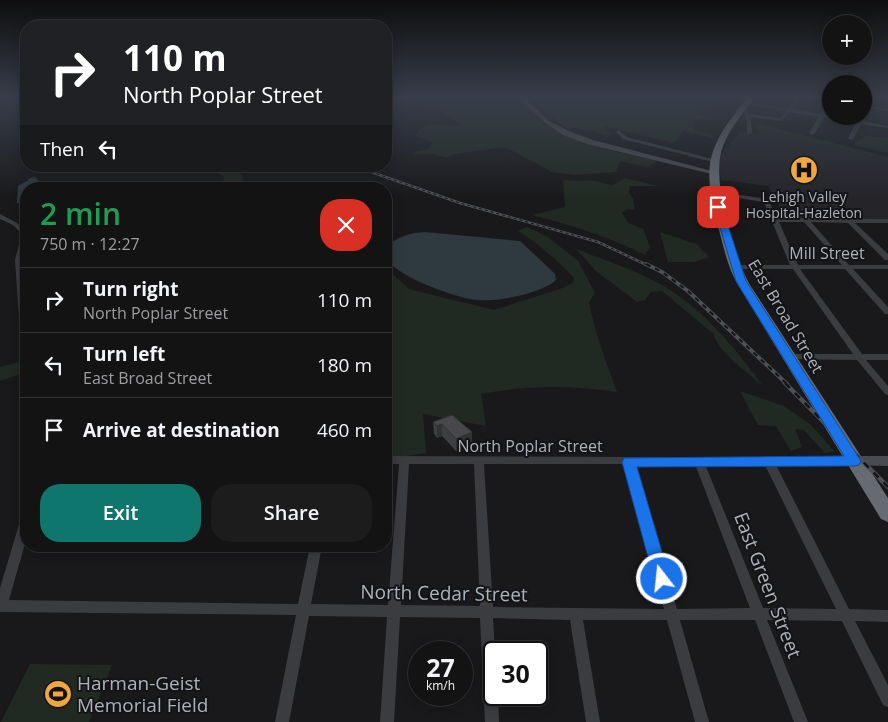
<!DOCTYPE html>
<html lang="en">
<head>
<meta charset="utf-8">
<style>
	body { margin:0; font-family:"Open Sans",sans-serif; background:#1c1c1d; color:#f1f3f6; height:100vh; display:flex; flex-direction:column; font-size:19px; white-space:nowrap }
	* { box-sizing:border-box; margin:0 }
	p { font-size:16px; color:#9d9ea0 }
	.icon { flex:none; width:28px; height:28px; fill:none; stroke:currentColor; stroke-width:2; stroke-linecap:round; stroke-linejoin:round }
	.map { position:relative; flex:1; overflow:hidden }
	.side { position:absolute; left:20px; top:182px; width:372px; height:370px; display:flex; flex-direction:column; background:#131314; border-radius:20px; box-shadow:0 2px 12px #0003,0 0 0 1px #323234 }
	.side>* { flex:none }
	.top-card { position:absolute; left:20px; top:20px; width:372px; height:152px; border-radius:20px; box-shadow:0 2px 12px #0003,0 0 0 1px #323234; background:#202124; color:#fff; overflow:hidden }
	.fabs { position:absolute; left:822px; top:15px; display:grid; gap:10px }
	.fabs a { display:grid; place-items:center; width:50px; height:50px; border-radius:50%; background:#131314; box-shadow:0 2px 12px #0003,0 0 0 1px #323234; font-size:25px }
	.speed { position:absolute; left:408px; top:641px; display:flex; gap:10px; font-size:25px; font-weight:700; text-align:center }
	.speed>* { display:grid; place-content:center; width:65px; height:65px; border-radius:50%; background:#131314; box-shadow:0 2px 12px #0003,0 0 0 1px #323234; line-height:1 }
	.speed small { font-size:12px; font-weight:400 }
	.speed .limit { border:2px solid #111; border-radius:8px; background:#fff; color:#111 }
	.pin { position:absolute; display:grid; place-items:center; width:42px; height:42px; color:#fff; margin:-21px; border-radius:10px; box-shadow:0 2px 8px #0006 }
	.me { position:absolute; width:55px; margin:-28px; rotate:344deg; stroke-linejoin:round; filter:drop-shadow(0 0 4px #0008) }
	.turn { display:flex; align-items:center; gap:18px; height:105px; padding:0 20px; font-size:22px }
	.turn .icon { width:65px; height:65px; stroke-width:2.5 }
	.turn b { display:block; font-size:35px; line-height:42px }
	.then { display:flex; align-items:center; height:48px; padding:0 20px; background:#0003; gap:10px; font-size:19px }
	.round { display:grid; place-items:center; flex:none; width:52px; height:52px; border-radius:20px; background:#1c1c1d }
	.overview { display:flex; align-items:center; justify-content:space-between; height:85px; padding:0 20px }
	h1 { font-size:30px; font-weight:600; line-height:38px; color:#1e9e55 }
	.primary-button { display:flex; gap:10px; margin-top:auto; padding:10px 20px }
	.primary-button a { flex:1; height:58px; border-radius:20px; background:#0f766e; color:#fff; font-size:20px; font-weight:600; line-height:58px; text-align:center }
	.primary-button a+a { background:#1c1c1d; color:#f1f3f6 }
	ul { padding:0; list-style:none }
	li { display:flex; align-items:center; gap:15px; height:65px; padding:0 20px; border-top:1px solid #323234 }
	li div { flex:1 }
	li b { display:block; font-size:19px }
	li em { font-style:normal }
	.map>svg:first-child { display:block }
	.built { fill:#252529 }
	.green { fill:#212a22 }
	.water { fill:#2f3a40 }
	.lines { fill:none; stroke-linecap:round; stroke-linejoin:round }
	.street { fill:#3a3c40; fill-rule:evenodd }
	.secondary { fill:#484b50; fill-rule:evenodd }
	.highway { fill:#666a71; fill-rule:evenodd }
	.rail-far2-casing { stroke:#4d5055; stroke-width:2.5 }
	.rail-far1-casing { stroke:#4d5055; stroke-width:4 }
	.rail-casing { stroke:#4d5055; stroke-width:4.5 }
	.rail-far2 { stroke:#141417; stroke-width:1; stroke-dasharray:3; stroke-linecap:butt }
	.rail-far1 { stroke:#141417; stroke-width:2; stroke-dasharray:5; stroke-linecap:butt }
	.rail { stroke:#141417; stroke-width:2.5; stroke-dasharray:7; stroke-linecap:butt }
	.wall { fill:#3c3e40 }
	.shaded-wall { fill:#313234 }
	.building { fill:#46484b; stroke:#313234 }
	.route { fill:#1a73e8; stroke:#114b97 }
	.labels { text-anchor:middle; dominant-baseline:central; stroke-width:4; stroke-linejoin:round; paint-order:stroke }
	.far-poi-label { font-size:14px; fill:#acb2bb; stroke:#141417 }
	.street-label { font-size:16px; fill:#acb2bb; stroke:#141417 }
	.near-street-label { font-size:19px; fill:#acb2bb; stroke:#141417 }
	.near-poi-label { font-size:19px; fill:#acb2bb; stroke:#141417; text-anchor:start }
</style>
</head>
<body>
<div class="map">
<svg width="888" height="722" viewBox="0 0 888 722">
	<rect width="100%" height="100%" fill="#19191b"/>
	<path class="built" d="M741 131 832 147 888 161V219L785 218 768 186 721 180 718 158Z"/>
	<path class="green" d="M410 98H517C530 105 536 119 549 127 582 146 620 152 657 161L648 167 620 161 616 172 575 175 552 172 505 147 454 154 448 158 434 154H416L414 152 429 149 432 142 415 136C425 117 444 128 461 126 446 113 430 105 410 98Z
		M529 98H714L710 104 696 113 713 120 692 119 695 125 693 130 714 135 713 138 683 131 674 143 603 126 612 136 576 128 567 129Z
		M756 123 888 157V161L832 147 758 134Z
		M865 136 888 138V153L853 145Z
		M208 166H234L242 176 243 184 237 188 223 184 224 177Z
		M625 178 659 186H630L629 192 633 199 635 210 627 209 622 213 628 223 643 229 650 247 645 255C609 237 571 225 532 215L565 207 563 180 596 181 612 185Z
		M527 227 548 237 578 261 595 293 589 302C595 333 606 362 617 392 569 385 528 385 481 394L486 426 423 414 426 453 386 459V268L409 289 494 310 560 289 573 283 574 278C556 259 539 244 518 231Z
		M660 232 696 244 709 257 695 262H668Z
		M576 249C612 263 652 275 683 299 715 323 740 355 763 386 751 375 715 350 714 334L662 291 651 292 645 300 637 302 596 271Z
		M19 362 21 374 0 381V367Z
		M740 391 784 406 811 425 834 451 825 453 804 430 795 429 802 447 791 451 776 426 758 425Z
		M30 664 112 665 89 722H1Z"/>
	<path class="water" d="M35 177 46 189H26V206L22 203H17L18 186 27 181 30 178Z
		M424 232 520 241 550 269 555 274 556 280C541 294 491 304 470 299 446 294 403 278 386 260V247C397 237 410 233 424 232Z"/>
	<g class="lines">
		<path class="street" d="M796 98H801L792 109 821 114 831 100V104L825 115 857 120 859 116H864V115V116L862 121 888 126V128L861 124 854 138 851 140 848 138 856 123 824 117 815 133 812 135 809 133 819 117 790 112 781 121 750 117 751 122 752 133 747 134V122L743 110H747L748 114 780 118 786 111 747 104H745V102L788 109Z
			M864 99 871 100V101L869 102 864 101Z
			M864 106 888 109V111L866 108H864Z
			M619 130 627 137 716 160 713 162 623 139 616 132Z
			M714 191 768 199 777 218 888 219V223H855L888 254V260H885L848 223 811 222 849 265H888V269H853L888 307V314H885L845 269H800L862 354H888V360H866L888 386V395L885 394 857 360 785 359 784 357 785 355 788 354H853L793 269H732L731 267 735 265H790L764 202 712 194 711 193ZM779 222H804L842 265H798Z
			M0 214 17 223 24 229 26 233V242L23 260 26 306V361L22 358 15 260 21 237 19 231 13 225 0 219Z
			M386 456 858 458 859 461 858 464 854 465H776L849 609 888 610V622L855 621 888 685V707L883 705 842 621 767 620 808 722H794L755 620H680L709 722H695L667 620H583L600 722H586L570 620 493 618 495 652H494V695H498L499 722H485L480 618 400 617 394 722H380L387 617 309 616 289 722H275L296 615 0 612V588L20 521 22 518 26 516V540L9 600 298 604 310 546H322L311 604 388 605 399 464H386ZM409 464H474L480 606 401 605ZM484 464H624L664 609 493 607ZM635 464H695L750 608 677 609ZM705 464 765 465 836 609 763 608Z"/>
		<path class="secondary" d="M518 98H525L549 121 569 131 593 140 716 172 712 174 587 144 563 135 545 123Z
			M854 456H888V466L849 465 847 461 849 457Z"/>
		<path class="highway" d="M747 98H755C743 113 730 128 723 146 710 178 733 255 750 285L888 498V522L881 519 738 285C728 268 724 249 719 230 702 166 705 150 747 98Z"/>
		<g class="rail-far2-casing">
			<path id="rail-far2" d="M354 166 460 203 598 242 649 266"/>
		</g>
		<g class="rail-far1-casing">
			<path id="rail-far1" d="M646 264 662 272 688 291 787 384"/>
		</g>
		<g class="rail-casing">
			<path id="rail" d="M785 383 888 487"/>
		</g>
		<use href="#rail-far2" class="rail-far2"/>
		<use href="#rail-far1" class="rail-far1"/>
		<use href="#rail" class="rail"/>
	</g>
	<path class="wall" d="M433 422 472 432V443L456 451 442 436 437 438 434 434Z"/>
	<path class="shaded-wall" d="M442 424V436L437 438V426Z
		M472 432V443L456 451V439Z"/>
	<path class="building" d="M452 415 472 432 456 439 442 424 437 426 433 422Z"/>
	<linearGradient id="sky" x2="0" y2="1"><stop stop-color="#0e0e0f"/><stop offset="0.49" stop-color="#383e4a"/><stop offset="1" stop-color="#383e4a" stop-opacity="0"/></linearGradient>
	<rect width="888" height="199" fill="url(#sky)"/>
	<path class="route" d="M715 205 722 207 746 281 861 461 859 465 854 466 637 467 670 579 668 584 662 586 656 584 654 579 622 462 624 458 844 456 736 281 714 207Z"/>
	<defs>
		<g id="hospital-disc" transform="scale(1.4375)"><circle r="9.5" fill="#f0a73d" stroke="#141417"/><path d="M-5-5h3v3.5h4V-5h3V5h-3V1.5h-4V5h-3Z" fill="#111"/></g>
		<g id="stadium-disc" transform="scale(1.4375)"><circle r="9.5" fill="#f0a73d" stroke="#141417"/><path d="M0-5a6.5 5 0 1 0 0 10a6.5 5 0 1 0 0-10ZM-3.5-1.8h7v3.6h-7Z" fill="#111"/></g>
	</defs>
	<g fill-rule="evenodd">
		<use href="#hospital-disc" x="804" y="170"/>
		<use href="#stadium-disc" x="58" y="694"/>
	</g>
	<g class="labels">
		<g class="far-poi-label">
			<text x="804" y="196">Lehigh Valley<tspan x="804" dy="16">Hospital-Hazleton</tspan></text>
		</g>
		<g class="street-label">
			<text x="827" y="253">Mill Street</text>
			<text transform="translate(786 316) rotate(59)">East Broad Street</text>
			<text x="530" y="446">North Poplar Street</text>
		</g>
		<g class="near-street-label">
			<text transform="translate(768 585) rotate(69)">East Green Street</text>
			<text transform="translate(444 593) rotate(1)">North Cedar Street</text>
		</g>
		<g class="near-poi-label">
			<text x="77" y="683">Harman-Geist<tspan x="77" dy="22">Memorial Field</tspan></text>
		</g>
	</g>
</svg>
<div class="fabs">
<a>+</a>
<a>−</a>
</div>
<div class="speed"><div>27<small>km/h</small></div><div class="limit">30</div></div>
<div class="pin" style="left:718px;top:207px;background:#d93025"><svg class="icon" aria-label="arrive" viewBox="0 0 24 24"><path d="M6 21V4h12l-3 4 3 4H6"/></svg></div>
<svg class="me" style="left:662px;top:579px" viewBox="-20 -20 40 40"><circle r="17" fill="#1a73e8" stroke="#fff" stroke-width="3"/><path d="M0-11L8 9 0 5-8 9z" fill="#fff"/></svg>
<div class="top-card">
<div class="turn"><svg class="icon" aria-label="right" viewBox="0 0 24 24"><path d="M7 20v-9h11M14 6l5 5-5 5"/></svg><div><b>110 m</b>North Poplar Street</div></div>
<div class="then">Then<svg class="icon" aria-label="left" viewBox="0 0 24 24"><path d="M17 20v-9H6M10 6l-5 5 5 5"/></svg></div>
</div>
<section class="side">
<div class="overview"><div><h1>2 min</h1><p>750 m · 12:27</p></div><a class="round" style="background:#d93025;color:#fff"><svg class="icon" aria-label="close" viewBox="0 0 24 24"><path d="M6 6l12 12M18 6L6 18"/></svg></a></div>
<ul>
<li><svg class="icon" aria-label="right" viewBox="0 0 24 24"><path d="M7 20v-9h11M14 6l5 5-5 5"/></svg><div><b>Turn right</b><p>North Poplar Street</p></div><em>110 m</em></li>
<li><svg class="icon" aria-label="left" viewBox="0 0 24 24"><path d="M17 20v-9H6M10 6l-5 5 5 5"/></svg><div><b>Turn left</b><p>East Broad Street</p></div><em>180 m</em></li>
<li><svg class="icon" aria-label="arrive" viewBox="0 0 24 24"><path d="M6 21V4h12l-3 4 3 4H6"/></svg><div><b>Arrive at destination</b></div><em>460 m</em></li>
</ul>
<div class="primary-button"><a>Exit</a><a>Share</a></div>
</section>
</div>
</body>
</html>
